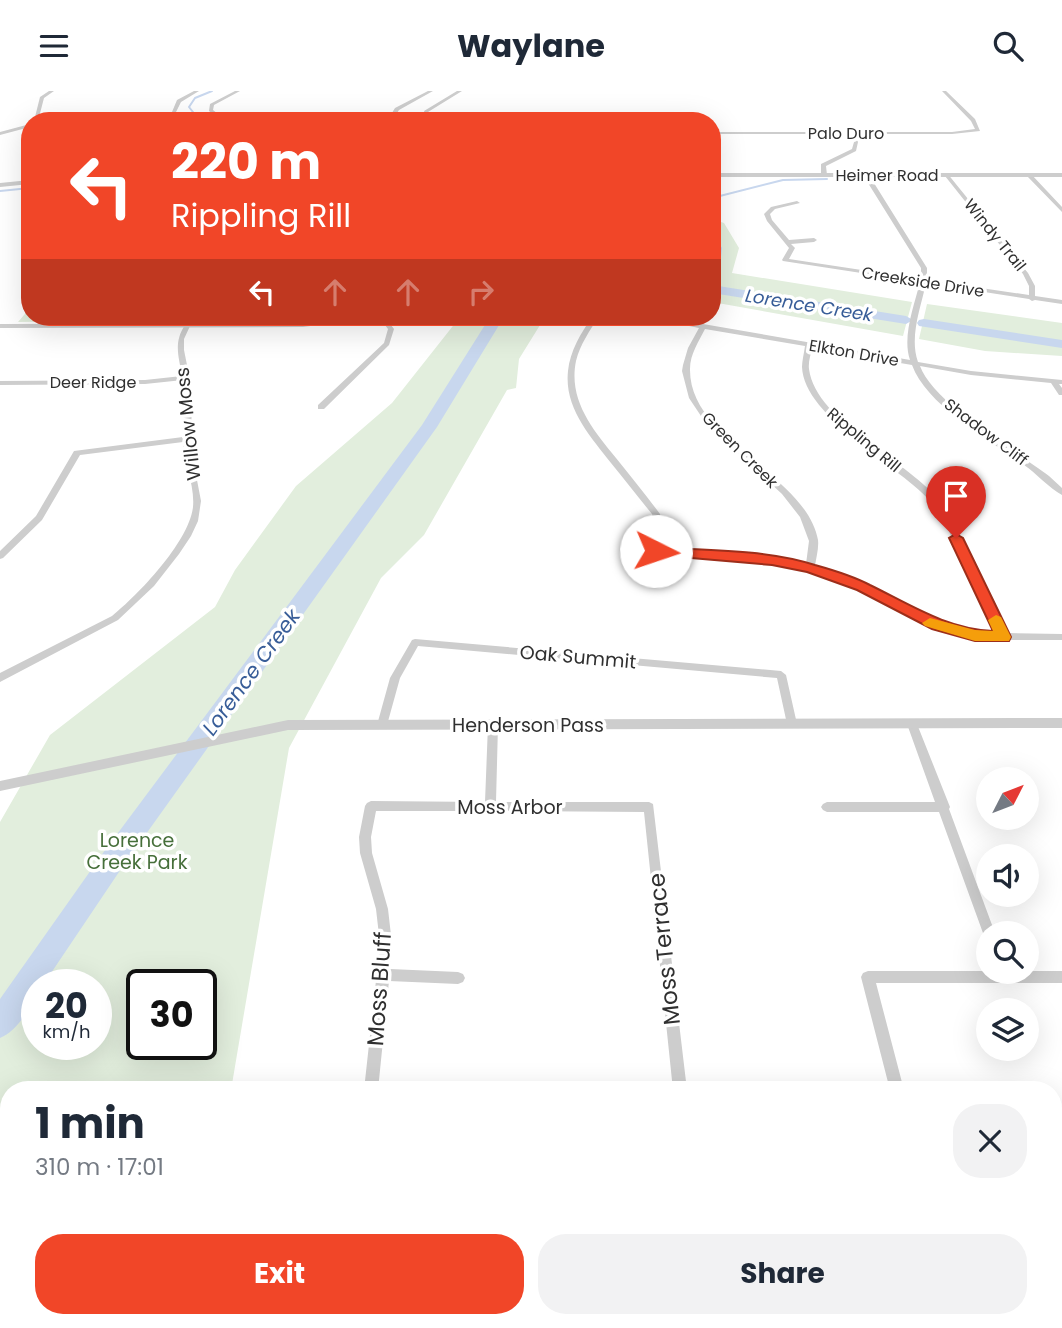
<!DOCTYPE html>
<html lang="en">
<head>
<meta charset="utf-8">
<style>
	body { margin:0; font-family:Poppins,sans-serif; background:#f2f2f3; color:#1f2937; height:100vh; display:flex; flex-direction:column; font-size:26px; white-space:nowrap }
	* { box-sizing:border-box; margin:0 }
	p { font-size:23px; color:#747a83 }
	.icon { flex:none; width:38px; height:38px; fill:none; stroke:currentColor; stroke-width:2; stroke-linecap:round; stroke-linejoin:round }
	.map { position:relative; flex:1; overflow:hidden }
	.panel { position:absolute; left:0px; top:990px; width:1062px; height:247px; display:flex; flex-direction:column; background:#fff; border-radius:28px 28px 0 0; box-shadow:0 7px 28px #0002 }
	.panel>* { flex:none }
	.banner { position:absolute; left:21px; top:21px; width:700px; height:214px; border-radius:28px; box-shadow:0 7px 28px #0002; background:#f14628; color:#fff; overflow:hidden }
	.needle { width:46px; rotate:48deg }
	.buttons { position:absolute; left:976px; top:676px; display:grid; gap:14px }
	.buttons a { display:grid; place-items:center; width:63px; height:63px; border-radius:50%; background:#fff; box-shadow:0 7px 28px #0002; font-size:35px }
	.speed { position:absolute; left:21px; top:878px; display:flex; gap:14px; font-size:35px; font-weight:700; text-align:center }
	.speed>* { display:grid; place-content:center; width:91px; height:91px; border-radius:50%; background:#fff; box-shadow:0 7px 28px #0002; line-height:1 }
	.speed small { font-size:18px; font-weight:400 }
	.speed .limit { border:4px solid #111; border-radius:10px; background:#fff; color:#111 }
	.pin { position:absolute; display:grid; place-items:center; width:60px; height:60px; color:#fff; margin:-72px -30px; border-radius:50% 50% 50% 0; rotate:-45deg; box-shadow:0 0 7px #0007 }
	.pin .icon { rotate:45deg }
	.me { position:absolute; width:77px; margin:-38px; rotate:94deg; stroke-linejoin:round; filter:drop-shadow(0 0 5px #0008) }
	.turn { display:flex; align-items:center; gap:24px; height:147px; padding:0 35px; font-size:32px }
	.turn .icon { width:91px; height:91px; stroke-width:2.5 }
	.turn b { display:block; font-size:49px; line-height:60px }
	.lanes { display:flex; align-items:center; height:66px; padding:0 35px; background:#0003; justify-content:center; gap:35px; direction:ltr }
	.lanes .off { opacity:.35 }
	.round { display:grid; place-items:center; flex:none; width:74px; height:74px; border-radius:28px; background:#f2f2f3 }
	.headline { display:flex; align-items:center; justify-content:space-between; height:119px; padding:0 35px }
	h1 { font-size:42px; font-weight:700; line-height:52px }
	.cta { display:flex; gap:14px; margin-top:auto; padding:14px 35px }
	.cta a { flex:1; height:80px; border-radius:28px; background:#f14628; color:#fff; font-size:28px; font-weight:700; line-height:80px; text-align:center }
	.cta a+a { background:#f2f2f3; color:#1f2937 }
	header { display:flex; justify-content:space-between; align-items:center; height:91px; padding:0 35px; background:#fff; font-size:32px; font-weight:700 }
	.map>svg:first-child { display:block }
	.green { fill:#e2eedd; fill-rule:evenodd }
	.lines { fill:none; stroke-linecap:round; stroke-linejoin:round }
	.stream { stroke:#c8d7ee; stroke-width:2 }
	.river { fill:#c8d7ee; fill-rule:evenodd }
	.minor { fill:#cdcdcd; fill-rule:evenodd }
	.tertiary { fill:#cdcdcd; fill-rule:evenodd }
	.route { fill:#f14628; stroke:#9d2e1a; stroke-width:2 }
	.slow { fill:#f59e0b }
	.labels { text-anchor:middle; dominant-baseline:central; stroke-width:7; stroke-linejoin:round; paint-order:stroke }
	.far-street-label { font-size:16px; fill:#303030; stroke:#fff }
	.far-water-label { font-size:18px; font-style:italic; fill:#385d98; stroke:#fff }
	.street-label { font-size:19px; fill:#303030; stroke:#fff }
	.park-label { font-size:19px; fill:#466f3a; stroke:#fff }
	.water-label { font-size:21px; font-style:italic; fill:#385d98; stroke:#fff }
	.near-street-label { font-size:23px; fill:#303030; stroke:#fff }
</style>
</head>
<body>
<header><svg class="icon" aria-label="menu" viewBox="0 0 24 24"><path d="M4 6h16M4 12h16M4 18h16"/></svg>Waylane<svg class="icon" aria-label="search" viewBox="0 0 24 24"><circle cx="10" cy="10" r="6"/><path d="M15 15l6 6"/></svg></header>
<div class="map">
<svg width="1062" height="1237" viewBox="0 0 1062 1237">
	<rect width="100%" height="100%" fill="#fff"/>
	<path class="green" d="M712 128 724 132 739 157 732 182 912 211 903 245 712 211Z
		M927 213 1062 232V265L985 260 919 248Z
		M30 217V226H340L18 231Z
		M460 226H545L519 268 516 297 507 299 424 444 381 487 289 657 231 999H9V1228L189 1229 188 1237H0V731L50 644 215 516 235 479 296 395 392 312ZM37 894H96V954H37ZM142 894H201V954H142Z"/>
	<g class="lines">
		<path class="stream" d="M200 30 189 16 195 7 212 0
			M0 100 30 97
			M712 107 783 89 827 88
			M712 145 721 157 720 166 712 173"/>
		<path class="river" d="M712 194 906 225 913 229 906 233 712 202Z
			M490 226H504L437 336 121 778 43 894H37C37 912 16 941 0 947V908L103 762 422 334Z
			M924 228 1062 249V257L919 235 917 232 919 229Z"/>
		<path class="minor" d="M49 0H54L44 7 38 30H34L40 6Z
			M194 0H199L181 11 176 21 182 30H177L172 21 177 9Z
			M235 0H240L214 14 213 19 227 30H222L209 20 210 13Z
			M428 0H433L399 19 392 30H387L395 17Z
			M457 0H462L428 21 431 30H427L424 20Z
			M942 0H946L975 28 980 40 952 43H854L858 51 856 60 826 75 827 84 824 86 821 84V73L852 58 854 51 849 43H712V41H952L975 38 971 30Z
			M30 33V36L0 44V41Z
			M866 82 869 84 927 177V189L1029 204V195L1023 183 945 85 947 82 1028 182 1035 195V205L1062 209V213L1035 209 1032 210 1029 208 926 192C921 216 909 246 918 271L971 280 1062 289V293H1059L1062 297V304H1059L1051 292 971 284 920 275C933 312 1016 360 1049 385L1062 397V404C1049 397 1036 382 1024 374 990 349 927 315 912 274L812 257C811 263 808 271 809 278 816 332 912 371 942 413 953 429 961 448 970 465 982 491 995 517 1007 542L1062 543V549H1004L959 544 923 532 848 494 804 478 741 469 653 462 652 460 654 434 652 423C638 406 625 389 611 372 590 345 564 317 568 280 570 260 581 242 592 226H598C590 240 580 253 576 270 568 309 593 339 616 367 631 386 646 404 660 423L662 434 661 457 741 463 806 473 809 450 800 426 782 403 707 334 689 307 682 280 683 274 688 257 699 237 645 226H658L703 233 910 269C902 246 914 215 920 191L783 170 782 169 789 157 767 130 764 123 771 116 797 110 800 112 775 118 770 123 772 129 789 149 814 147 817 149 814 151 791 153 795 157 789 168 921 188V177L863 84ZM705 238 805 255C804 262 802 270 802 276 804 327 902 376 933 413 943 425 949 441 956 455 969 484 983 513 997 542 973 540 950 536 928 527 890 511 856 486 815 475 816 467 819 457 818 449 806 383 689 350 690 278 690 263 699 250 705 238Z
			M1027 83H1031L1062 116V121L1027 85Z
			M30 89V93L0 96V92Z
			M379 226H385L394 238 389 254 324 318H318V314L384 252 388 238Z
			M185 234 190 235 184 248V259L191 294 192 363 201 410 198 430 191 445 179 463 154 495 118 529 0 591V582L112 525C138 504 189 451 193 416 195 394 184 372 183 351L80 364 42 429 3 467 0 468V460L36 425 74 360 183 346V289L145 293 0 294V290L145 289 182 285C179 266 173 252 185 234Z
			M415 548 781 580 786 584 797 633 796 636H788L787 633 777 587 418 555 400 587 387 634 386 637H378L377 634 390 587 412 549Z
			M912 629 916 630 917 633 950 716 949 718 995 842H989V848L985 846 983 842 939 721H827L823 719 821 716 823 713 827 711H935L907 633 908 630Z
			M493 630 497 631 498 634 496 711H649L653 713 687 999H673L644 721 494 720 490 722 486 720H376L371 746 372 762 388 818 392 853 390 878 458 881 463 883 465 887 463 891 458 893 389 890 378 999H364L380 853 376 818 360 762 359 746 365 715 367 712 371 710 485 711 488 634 489 631Z
			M868 880H1062V892H876L904 999H890L861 886 863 882Z
			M1054 1131H1062V1147H1054Z
			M339 1228H355L354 1237H338Z
			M697 1228H713L714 1237H698Z
			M949 1228H965L967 1237H951Z"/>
		<path class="tertiary" d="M712 82H1062V86H712Z
			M347 226H366L362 228 303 236 0 237V233L303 232Z
			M1062 627V637L288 639 0 700V690L288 629Z"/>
	</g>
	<path class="route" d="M956 443 963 447 1011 546 1009 550H975L932 538 857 499 807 481 772 474 656 464 649 460 656 456C708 460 766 458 815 474 833 479 853 485 870 494 911 514 947 538 993 540L949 447Z"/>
	<path class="slow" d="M996 524 1001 526 1011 546 1009 550H975L925 535 922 532 930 527 975 539 993 540 988 529Z"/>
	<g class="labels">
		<g class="far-street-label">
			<text x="846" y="42">Palo Duro</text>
			<text x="887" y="84">Heimer Road</text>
			<text transform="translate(995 144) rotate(51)">Windy Trail</text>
			<text transform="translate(923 191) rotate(9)">Creekside Drive</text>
			<text transform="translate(854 262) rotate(10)">Elkton Drive</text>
			<text x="93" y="291">Deer Ridge</text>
			<text transform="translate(986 341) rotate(37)">Shadow Cliff</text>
			<text transform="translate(864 349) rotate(40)">Rippling Rill</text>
			<text transform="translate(740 359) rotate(45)">Green Creek</text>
		</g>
		<g class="far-water-label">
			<text transform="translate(809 214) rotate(9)">Lorence Creek</text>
		</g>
		<g class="street-label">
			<text transform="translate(188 333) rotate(-96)">Willow Moss</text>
			<text transform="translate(578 566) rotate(5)">Oak Summit</text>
			<text x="528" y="634">Henderson Pass</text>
			<text x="510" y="716">Moss Arbor</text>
		</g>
		<g class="park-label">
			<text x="137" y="749">Lorence<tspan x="137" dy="22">Creek Park</tspan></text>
		</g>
		<g class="water-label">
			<text transform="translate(251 581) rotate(-54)">Lorence Creek</text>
		</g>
		<g class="near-street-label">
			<text transform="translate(664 858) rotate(-96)">Moss Terrace</text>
			<text transform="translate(379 898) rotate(-86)">Moss Bluff</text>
		</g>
	</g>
</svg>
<div class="buttons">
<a><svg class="needle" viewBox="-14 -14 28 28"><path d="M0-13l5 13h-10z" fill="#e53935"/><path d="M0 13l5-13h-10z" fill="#747a83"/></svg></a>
<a><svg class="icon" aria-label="sound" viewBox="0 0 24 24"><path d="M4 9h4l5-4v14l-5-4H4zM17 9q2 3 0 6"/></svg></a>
<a><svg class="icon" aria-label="search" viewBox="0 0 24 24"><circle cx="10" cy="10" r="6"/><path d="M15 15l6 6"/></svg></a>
<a><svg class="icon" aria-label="layers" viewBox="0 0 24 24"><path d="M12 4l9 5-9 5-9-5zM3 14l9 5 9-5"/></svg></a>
</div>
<div class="speed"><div>20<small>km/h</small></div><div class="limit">30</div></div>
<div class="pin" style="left:956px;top:447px;background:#d93025"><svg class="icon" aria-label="arrive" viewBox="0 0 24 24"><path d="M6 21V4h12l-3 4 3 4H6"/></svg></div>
<svg class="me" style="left:656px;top:460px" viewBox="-20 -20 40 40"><circle r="19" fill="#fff"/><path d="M0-13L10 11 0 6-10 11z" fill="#f14628"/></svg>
<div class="banner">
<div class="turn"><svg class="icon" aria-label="left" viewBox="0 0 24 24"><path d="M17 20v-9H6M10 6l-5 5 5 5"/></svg><div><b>220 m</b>Rippling Rill</div></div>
<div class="lanes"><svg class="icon" aria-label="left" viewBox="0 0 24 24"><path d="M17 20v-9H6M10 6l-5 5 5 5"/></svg><svg class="icon off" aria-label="ahead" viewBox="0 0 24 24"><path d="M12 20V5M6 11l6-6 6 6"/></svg><svg class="icon off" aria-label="ahead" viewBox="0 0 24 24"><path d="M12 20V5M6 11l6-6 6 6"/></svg><svg class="icon off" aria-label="right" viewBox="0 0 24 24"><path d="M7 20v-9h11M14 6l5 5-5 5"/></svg></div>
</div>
<section class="panel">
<div class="headline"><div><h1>1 min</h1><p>310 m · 17:01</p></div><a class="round"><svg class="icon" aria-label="close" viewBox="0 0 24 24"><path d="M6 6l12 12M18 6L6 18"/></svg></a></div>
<div class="cta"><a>Exit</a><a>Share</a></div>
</section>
</div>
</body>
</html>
